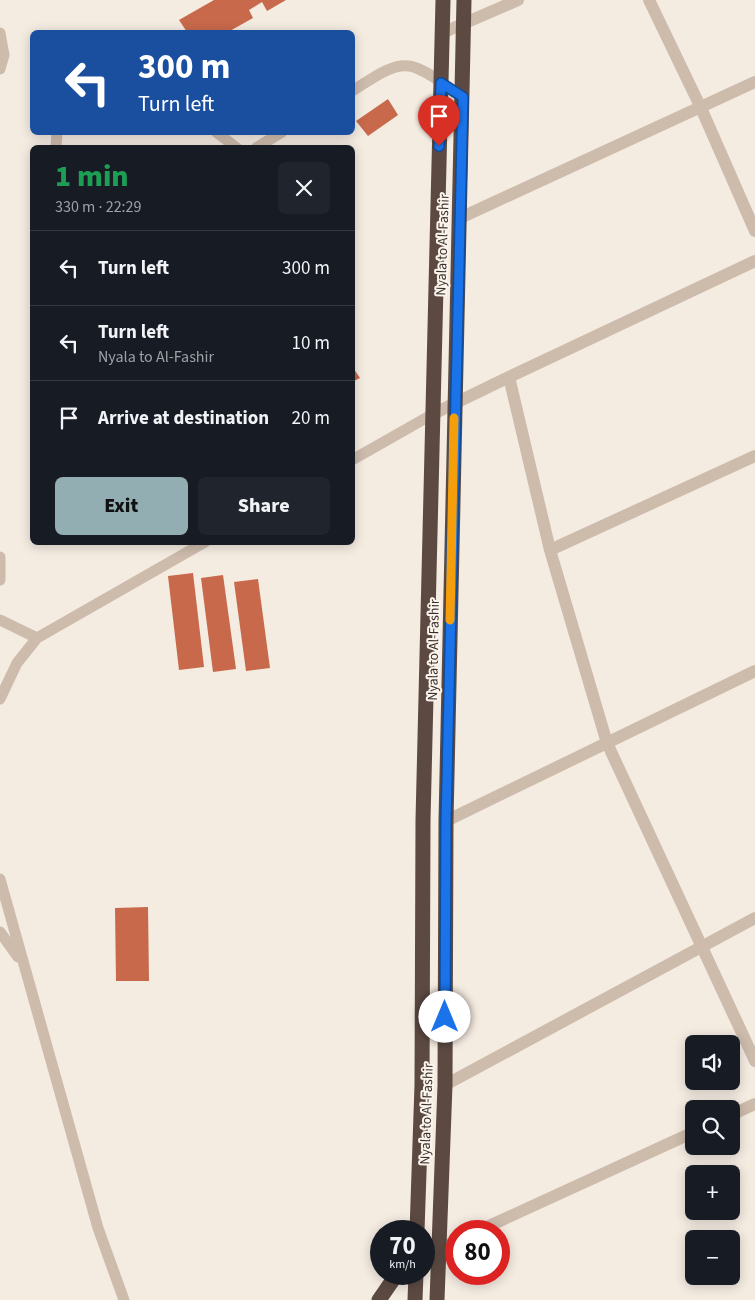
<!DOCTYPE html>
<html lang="en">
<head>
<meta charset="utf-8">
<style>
	body { margin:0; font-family:"Source Sans 3",sans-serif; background:#20242c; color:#f1f3f6; height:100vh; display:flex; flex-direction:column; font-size:19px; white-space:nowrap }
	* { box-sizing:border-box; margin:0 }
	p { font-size:16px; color:#9ea1a6 }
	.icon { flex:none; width:28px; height:28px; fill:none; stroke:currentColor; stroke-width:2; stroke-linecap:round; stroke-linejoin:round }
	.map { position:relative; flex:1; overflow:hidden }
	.details { position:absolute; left:30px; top:145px; width:325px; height:400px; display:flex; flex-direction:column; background:#171b24; border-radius:8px; box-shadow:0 2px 12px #0003 }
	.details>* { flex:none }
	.hud { position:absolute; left:30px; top:30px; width:325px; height:105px; border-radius:8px; box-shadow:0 2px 12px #0003; background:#1a4fa0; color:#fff; overflow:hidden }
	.controls { position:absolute; left:685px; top:1035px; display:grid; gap:10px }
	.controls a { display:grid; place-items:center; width:55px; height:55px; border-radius:8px; background:#171b24; box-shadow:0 2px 12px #0003; font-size:25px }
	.speed { position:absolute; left:370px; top:1220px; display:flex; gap:10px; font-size:25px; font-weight:700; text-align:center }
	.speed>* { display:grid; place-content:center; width:65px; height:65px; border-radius:50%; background:#171b24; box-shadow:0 2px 12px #0003; line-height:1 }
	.speed small { font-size:12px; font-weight:400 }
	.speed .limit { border:8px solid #d22; background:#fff; color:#111 }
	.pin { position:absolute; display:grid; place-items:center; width:42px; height:42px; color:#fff; margin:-51px -21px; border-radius:50% 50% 50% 0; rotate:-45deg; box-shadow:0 0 5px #0007 }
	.pin .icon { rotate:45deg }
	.me { position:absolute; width:55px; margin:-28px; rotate:0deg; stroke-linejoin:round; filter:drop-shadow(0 0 4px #0008) }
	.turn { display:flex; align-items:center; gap:18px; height:105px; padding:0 25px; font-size:22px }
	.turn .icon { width:65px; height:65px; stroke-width:2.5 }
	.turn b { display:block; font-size:35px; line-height:42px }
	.round { display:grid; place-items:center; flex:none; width:52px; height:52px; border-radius:8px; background:#20242c }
	.overview { display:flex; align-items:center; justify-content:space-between; height:85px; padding:0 25px }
	h1 { font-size:30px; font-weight:800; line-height:38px; color:#1e9e55 }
	.action { display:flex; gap:10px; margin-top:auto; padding:10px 25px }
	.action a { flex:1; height:58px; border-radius:8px; background:#92aeb2; color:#111; font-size:20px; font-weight:800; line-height:58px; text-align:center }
	.action a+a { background:#20242c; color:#f1f3f6 }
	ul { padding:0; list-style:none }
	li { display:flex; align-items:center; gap:15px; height:75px; padding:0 25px; border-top:1px solid #363941 }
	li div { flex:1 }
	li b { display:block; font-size:19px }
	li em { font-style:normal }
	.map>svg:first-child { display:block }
	.building { fill:#c8694b }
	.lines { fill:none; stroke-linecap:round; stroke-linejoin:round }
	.lane { stroke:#cdbbac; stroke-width:11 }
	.street { stroke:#cdbbac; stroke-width:12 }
	.highway { stroke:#5c4a42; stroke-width:15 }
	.route-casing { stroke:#114b97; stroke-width:12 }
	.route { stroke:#1a73e8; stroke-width:9 }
	.slow { stroke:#f59e0b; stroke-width:9 }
	.labels { text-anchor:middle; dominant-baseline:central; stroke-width:4; stroke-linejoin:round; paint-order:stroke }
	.street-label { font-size:14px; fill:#3b302b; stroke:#fbf5ee }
</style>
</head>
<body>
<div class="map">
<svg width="755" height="1300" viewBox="0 0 755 1300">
	<rect width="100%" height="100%" fill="#f4ebe1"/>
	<path class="building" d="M214 0H286L267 11 262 2 249 10 253 18 228 32H187L179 20Z
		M388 99 398 115 368 136 356 121Z
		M352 366 360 378 352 382Z
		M193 573 204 667 179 670 168 576Z
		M223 575 236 669 213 672 201 578Z
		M258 579 270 668 246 671 234 582Z
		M148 907 149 981H116L115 908Z"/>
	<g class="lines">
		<path class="lane" d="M0 33 4 55 0 69
			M352 91C368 82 390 63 409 66 425 68 450 89 463 97
			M216 132 237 148
			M56 148 57 132
			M256 148 282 132
			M352 460 433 414
			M0 557V580
			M0 620 37 638
			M0 699 17 663 37 638 205 542
			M0 879 98 1228 124 1300
			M0 932 18 957"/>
		<path class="street" d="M649 0 701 108 755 231
			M442 33 518 0
			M460 218 755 82
			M509 377 755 261
			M433 414 509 377 550 550 607 743 755 1061
			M550 550 755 456
			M446 821 755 671
			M445 1085 755 918
			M731 1115 755 1104
			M478 1231 694 1132
			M439 1249 456 1241"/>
		<path class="highway" d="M417 1231 422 1085 423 820 443 0
			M379 1300 397 1274
			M415 1300 416 1274
			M437 1300 445 1085 446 821 464 0"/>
	</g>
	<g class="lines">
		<g class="route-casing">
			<path id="route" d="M439 146 441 83 463 97 446 821 445 1017"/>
		</g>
		<use href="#route" class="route"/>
		<path class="slow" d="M450 620 454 418"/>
	</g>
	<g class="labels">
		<g class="street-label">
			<text transform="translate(443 245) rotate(-88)">Nyala to Al-Fashir</text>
			<text transform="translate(434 650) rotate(-89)">Nyala to Al-Fashir</text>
			<text transform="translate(427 1114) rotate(-88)">Nyala to Al-Fashir</text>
		</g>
	</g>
</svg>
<div class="controls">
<a><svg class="icon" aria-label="sound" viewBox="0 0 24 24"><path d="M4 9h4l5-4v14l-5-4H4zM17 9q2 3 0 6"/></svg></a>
<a><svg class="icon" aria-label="search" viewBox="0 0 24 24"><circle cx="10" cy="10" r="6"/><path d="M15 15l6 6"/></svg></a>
<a>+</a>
<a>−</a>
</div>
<div class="speed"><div>70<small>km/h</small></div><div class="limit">80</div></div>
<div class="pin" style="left:439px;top:146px;background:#d93025"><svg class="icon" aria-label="arrive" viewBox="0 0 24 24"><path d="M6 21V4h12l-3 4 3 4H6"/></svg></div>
<svg class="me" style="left:445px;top:1017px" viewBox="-20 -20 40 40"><circle r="19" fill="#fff"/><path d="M0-13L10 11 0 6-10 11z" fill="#1a73e8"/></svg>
<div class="hud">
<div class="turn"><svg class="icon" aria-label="left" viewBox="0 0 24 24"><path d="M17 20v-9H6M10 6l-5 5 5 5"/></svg><div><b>300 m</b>Turn left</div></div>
</div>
<section class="details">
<div class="overview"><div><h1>1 min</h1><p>330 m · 22:29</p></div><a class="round"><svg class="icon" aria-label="close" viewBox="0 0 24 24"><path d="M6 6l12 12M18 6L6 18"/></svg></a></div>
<ul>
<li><svg class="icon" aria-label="left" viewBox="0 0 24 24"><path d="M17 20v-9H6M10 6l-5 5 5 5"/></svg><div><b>Turn left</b></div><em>300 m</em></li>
<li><svg class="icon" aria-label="left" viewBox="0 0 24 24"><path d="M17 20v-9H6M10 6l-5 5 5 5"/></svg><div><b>Turn left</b><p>Nyala to Al-Fashir</p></div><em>10 m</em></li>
<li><svg class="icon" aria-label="arrive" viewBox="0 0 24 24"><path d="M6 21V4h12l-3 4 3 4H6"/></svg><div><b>Arrive at destination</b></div><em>20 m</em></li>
</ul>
<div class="action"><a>Exit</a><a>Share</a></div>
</section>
</div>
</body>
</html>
